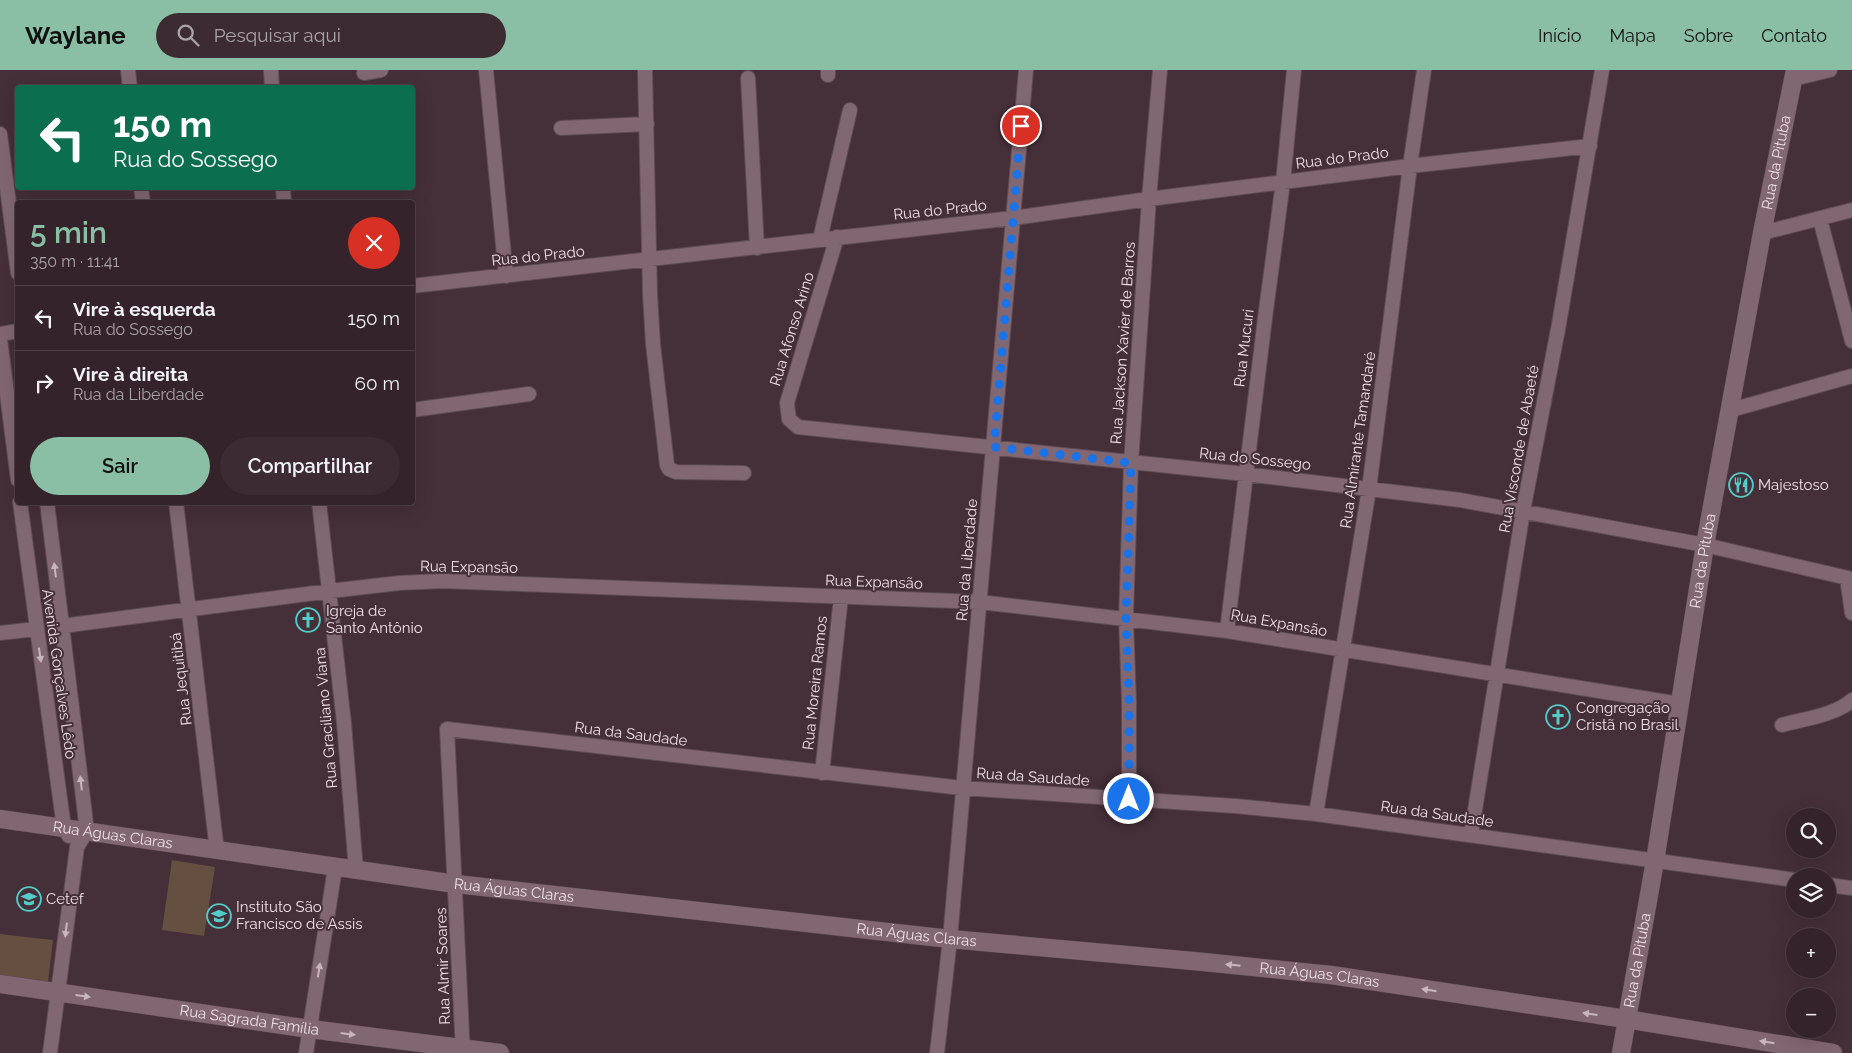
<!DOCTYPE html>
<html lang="pt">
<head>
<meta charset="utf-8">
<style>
	body { margin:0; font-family:Raleway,sans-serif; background:#3c2b32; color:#f1f3f6; height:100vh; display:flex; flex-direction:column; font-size:19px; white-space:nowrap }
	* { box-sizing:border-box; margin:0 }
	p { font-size:16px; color:#a9a4a8 }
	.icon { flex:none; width:28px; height:28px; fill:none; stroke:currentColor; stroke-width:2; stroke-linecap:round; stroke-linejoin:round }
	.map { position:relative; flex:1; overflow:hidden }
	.drawer { position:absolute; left:15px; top:130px; width:400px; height:305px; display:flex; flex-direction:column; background:#34232a; border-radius:5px; box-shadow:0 5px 20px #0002,0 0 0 1px #4e4047 }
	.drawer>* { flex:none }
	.top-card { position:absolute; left:15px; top:15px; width:400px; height:105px; border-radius:5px; box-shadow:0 5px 20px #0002,0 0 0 1px #4e4047; background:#0b6e4f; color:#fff; overflow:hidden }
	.buttons { position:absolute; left:1786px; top:738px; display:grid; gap:10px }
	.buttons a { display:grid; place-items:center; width:50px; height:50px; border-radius:50%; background:#34232a; box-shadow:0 5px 20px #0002,0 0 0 1px #4e4047; font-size:25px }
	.pin { position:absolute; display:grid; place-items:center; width:42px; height:42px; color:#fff; margin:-21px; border:2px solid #fff; border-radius:50%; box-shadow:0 1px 5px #0007 }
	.me { position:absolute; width:55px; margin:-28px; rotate:0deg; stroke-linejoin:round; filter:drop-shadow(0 0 4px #0008) }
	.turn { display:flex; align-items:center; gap:18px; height:105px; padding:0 15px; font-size:22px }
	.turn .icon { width:65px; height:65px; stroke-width:2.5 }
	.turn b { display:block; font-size:35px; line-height:42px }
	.round { display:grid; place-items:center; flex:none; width:52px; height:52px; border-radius:26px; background:#3c2b32 }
	.head { display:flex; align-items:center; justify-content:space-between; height:85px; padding:0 15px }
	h1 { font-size:30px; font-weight:600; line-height:38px; color:#8abfa5 }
	.cta { display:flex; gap:10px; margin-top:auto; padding:10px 15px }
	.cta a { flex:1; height:58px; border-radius:30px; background:#8abfa5; color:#111; font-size:20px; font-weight:600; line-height:58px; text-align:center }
	.cta a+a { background:#3c2b32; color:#f1f3f6 }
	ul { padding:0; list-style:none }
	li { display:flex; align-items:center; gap:15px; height:65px; padding:0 15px; border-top:1px solid #4e4047 }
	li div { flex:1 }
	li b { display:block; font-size:19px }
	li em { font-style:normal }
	header { display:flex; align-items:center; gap:30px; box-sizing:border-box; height:70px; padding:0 25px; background:#8abfa5; color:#111 }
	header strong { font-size:24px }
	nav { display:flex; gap:28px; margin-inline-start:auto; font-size:18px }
	.search { width:350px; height:45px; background:#3c2b32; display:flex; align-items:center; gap:12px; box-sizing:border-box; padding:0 18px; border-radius:28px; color:#a9a4a8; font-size:19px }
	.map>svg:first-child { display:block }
	.garden { fill:#654f40 }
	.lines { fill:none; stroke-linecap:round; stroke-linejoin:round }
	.minor-casing { stroke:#5e4b53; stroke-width:16 }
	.tertiary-casing { stroke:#5e4b53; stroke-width:19 }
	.minor { stroke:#816772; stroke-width:14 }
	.tertiary { stroke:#816772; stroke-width:18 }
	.oneway { fill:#c8b5bd }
	.route { stroke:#1a73e8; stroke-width:9; stroke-dasharray:0 16.2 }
	.labels { text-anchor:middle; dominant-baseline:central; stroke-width:4; stroke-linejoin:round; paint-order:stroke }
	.street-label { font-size:15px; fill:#eedfe5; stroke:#452f38 }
	.poi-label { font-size:15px; fill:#eedfe5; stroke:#452f38; text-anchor:start }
</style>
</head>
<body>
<header>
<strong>Waylane</strong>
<div class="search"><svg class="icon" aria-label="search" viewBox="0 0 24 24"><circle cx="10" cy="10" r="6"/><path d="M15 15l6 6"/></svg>Pesquisar aqui</div>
<nav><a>Início</a><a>Mapa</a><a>Sobre</a><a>Contato</a></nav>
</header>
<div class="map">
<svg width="1852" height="983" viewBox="0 0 1852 983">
	<rect width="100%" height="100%" fill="#452f38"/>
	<path class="garden" d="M172 790 215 797 204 866 162 860Z
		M0 864 53 870 48 912 0 906Z"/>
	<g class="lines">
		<g class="minor-casing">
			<path id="minor" d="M128 0 130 18
				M271 0 272 18
				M486 0 506 206
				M645 0 650 224 653 274 667 395 669 399 676 402 744 403
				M364 3 381 0
				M828 5V0
				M748 8 757 178
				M1793 9 1830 0
				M561 58 647 54
				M0 64 18 203
				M141 118 143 132
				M283 118 284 132
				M1820 149 1852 271
				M1762 163 1852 140
				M837 167 787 333 789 349 798 357 1245 404 1460 430 1705 475 1852 509
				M820 169 850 40
				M412 216 1013 148 1149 129 1410 96 1590 76
				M0 264 18 261
				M0 269 18 410
				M412 340 529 324
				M1731 340 1852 306
				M20 432 64 758 69 766
				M47 432 87 761 77 777 50 983
				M176 432 217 781
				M319 432 344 653 356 800
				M1847 508 1852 543
				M62 556 330 521 399 513 443 511 980 532 1227 561 1680 634
				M1227 561 1265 248 1283 112 1294 0
				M0 563 36 559
				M1782 655C1803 649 1836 645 1852 630
				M822 703 841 527
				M1129 729V632L1126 548 1131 393 1149 129 1160 0
				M1316 744 1369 419 1410 96 1424 0
				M1471 765 1523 441 1559 254 1602 0
				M1828 815 1852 818
				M306 983 335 798
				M463 983 447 659 962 718 1235 736 1316 744 1795 810
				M937 983 950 869 1026 0"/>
		</g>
		<g class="tertiary-casing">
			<g id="tertiary">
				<path id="s1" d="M0 749 456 814 950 869 1204 892 1331 905 1626 949 1833 983"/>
				<path id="s2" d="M0 914 310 959 500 983"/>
				<path id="s3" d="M1621 983 1655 791 1705 475 1762 163 1795 0"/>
			</g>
		</g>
		<use href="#minor" class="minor"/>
		<use href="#tertiary" class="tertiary"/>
	</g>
	<defs><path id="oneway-solid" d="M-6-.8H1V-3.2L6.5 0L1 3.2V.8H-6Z" transform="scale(1.25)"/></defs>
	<g class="oneway">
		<use href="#oneway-solid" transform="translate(55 500) rotate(-97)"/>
		<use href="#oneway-solid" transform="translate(40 585) rotate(82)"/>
		<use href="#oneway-solid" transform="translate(81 713) rotate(-97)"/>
		<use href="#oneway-solid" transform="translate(66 860) rotate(97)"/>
		<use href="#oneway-solid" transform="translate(1233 895) rotate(-174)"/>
		<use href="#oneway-solid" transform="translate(319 900) rotate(-81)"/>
		<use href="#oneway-solid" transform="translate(1429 920) rotate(-171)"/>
		<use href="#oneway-solid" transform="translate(83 926) rotate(8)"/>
		<use href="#oneway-solid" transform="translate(1590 944) rotate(-172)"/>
		<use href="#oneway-solid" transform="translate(348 964) rotate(7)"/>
		<use href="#oneway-solid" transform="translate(1767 972) rotate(-171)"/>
	</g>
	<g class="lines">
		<path class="route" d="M1021 56 994 377 1131 393 1126 548 1129 632V729"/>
	</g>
	<defs>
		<g id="restaurant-ring" transform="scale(1.25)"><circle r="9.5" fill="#452f38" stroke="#53cdca" stroke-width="1.5"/><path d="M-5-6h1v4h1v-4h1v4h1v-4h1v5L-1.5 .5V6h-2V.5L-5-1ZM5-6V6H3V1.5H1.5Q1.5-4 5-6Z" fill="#53cdca"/></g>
		<g id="church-ring" transform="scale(1.25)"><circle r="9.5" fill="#452f38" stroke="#53cdca" stroke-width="1.5"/><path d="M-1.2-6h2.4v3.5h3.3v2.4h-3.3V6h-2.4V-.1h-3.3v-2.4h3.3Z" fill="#53cdca"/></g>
		<g id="school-ring" transform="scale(1.25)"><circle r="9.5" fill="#452f38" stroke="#53cdca" stroke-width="1.5"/><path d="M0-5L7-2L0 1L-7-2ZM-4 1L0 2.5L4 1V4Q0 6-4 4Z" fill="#53cdca"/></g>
	</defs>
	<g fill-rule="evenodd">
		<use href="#restaurant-ring" x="1741" y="415"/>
		<use href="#church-ring" x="308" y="550"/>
		<use href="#church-ring" x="1558" y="647"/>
		<use href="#school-ring" x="29" y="829"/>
		<use href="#school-ring" x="219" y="846"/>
	</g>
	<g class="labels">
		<g class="street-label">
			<text transform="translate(1342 88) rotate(-7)">Rua do Prado</text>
			<text stroke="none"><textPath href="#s3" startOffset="904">Rua da Pituba</textPath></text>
			<text transform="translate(940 140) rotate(-6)">Rua do Prado</text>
			<text transform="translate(538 186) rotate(-6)">Rua do Prado</text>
			<text transform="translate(792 259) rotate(-73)">Rua Afonso Arino</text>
			<text transform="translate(1123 273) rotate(-86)">Rua Jackson Xavier de Barros</text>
			<text transform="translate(1244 278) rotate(-83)">Rua Mucuri</text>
			<text transform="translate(1358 370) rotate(-82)">Rua Almirante Tamandaré</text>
			<text transform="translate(1519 379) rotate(-80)">Rua Visconde de Abaeté</text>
			<text transform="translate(1255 389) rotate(6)">Rua do Sossego</text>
			<text transform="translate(967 490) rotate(-85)">Rua da Liberdade</text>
			<text stroke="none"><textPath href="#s3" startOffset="499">Rua da Pituba</textPath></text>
			<text transform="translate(469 497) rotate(1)">Rua Expansão</text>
			<text transform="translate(874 512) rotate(2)">Rua Expansão</text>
			<text transform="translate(1279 553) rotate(10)">Rua Expansão</text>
			<text transform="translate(59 604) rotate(82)">Avenida Gonçalves Lêdo</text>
			<text transform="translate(181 609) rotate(-97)">Rua Jequitibá</text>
			<text transform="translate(815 613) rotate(-84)">Rua Moreira Ramos</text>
			<text transform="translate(326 648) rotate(-95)">Rua Graciliano Viana</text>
			<text transform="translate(631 664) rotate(7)">Rua da Saudade</text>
			<text transform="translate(1033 707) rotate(4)">Rua da Saudade</text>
			<text transform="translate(1437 744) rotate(8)">Rua da Saudade</text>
			<text stroke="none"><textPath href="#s1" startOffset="114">Rua Águas Claras</textPath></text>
			<text stroke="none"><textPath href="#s1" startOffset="519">Rua Águas Claras</textPath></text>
			<text stroke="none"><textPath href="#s1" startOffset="924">Rua Águas Claras</textPath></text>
			<text stroke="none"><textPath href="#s3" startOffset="94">Rua da Pituba</textPath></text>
			<text transform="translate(443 896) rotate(-92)">Rua Almir Soares</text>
			<text stroke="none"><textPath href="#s1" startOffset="1329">Rua Águas Claras</textPath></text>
			<text stroke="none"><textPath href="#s2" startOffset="252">Rua Sagrada Família</textPath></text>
		</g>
		<g class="poi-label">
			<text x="1758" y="415">Majestoso</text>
			<text x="326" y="541">Igreja de<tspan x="326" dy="17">Santo Antônio</tspan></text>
			<text x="1576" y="638">Congregação<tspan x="1576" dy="17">Cristã no Brasil</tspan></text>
			<text x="46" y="829">Cetef</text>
			<text x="236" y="837">Instituto São<tspan x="236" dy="17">Francisco de Assis</tspan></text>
		</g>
	</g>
</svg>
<div class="buttons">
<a><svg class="icon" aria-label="search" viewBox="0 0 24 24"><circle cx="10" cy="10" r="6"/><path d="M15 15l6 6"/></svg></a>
<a><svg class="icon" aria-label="layers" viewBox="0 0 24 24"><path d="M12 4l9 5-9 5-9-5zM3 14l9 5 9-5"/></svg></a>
<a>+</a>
<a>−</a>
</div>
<div class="pin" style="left:1021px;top:56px;background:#d93025"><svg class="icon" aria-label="arrive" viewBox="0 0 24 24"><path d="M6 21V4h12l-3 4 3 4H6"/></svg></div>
<svg class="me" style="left:1129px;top:729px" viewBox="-20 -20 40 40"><circle r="17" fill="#1a73e8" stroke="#fff" stroke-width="3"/><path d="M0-11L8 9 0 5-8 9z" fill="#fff"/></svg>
<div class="top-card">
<div class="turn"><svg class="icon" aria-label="left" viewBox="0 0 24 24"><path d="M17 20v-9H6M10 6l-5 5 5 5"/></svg><div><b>150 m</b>Rua do Sossego</div></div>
</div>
<section class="drawer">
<div class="head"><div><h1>5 min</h1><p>350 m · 11:41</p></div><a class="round" style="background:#d93025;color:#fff"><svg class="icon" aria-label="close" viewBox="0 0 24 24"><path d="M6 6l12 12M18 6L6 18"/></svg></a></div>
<ul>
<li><svg class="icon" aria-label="left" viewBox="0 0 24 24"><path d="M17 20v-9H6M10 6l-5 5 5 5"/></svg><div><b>Vire à esquerda</b><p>Rua do Sossego</p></div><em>150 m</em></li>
<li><svg class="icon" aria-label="right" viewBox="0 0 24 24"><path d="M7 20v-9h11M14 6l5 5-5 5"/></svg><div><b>Vire à direita</b><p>Rua da Liberdade</p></div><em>60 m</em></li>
</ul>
<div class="cta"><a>Sair</a><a>Compartilhar</a></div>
</section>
</div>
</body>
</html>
